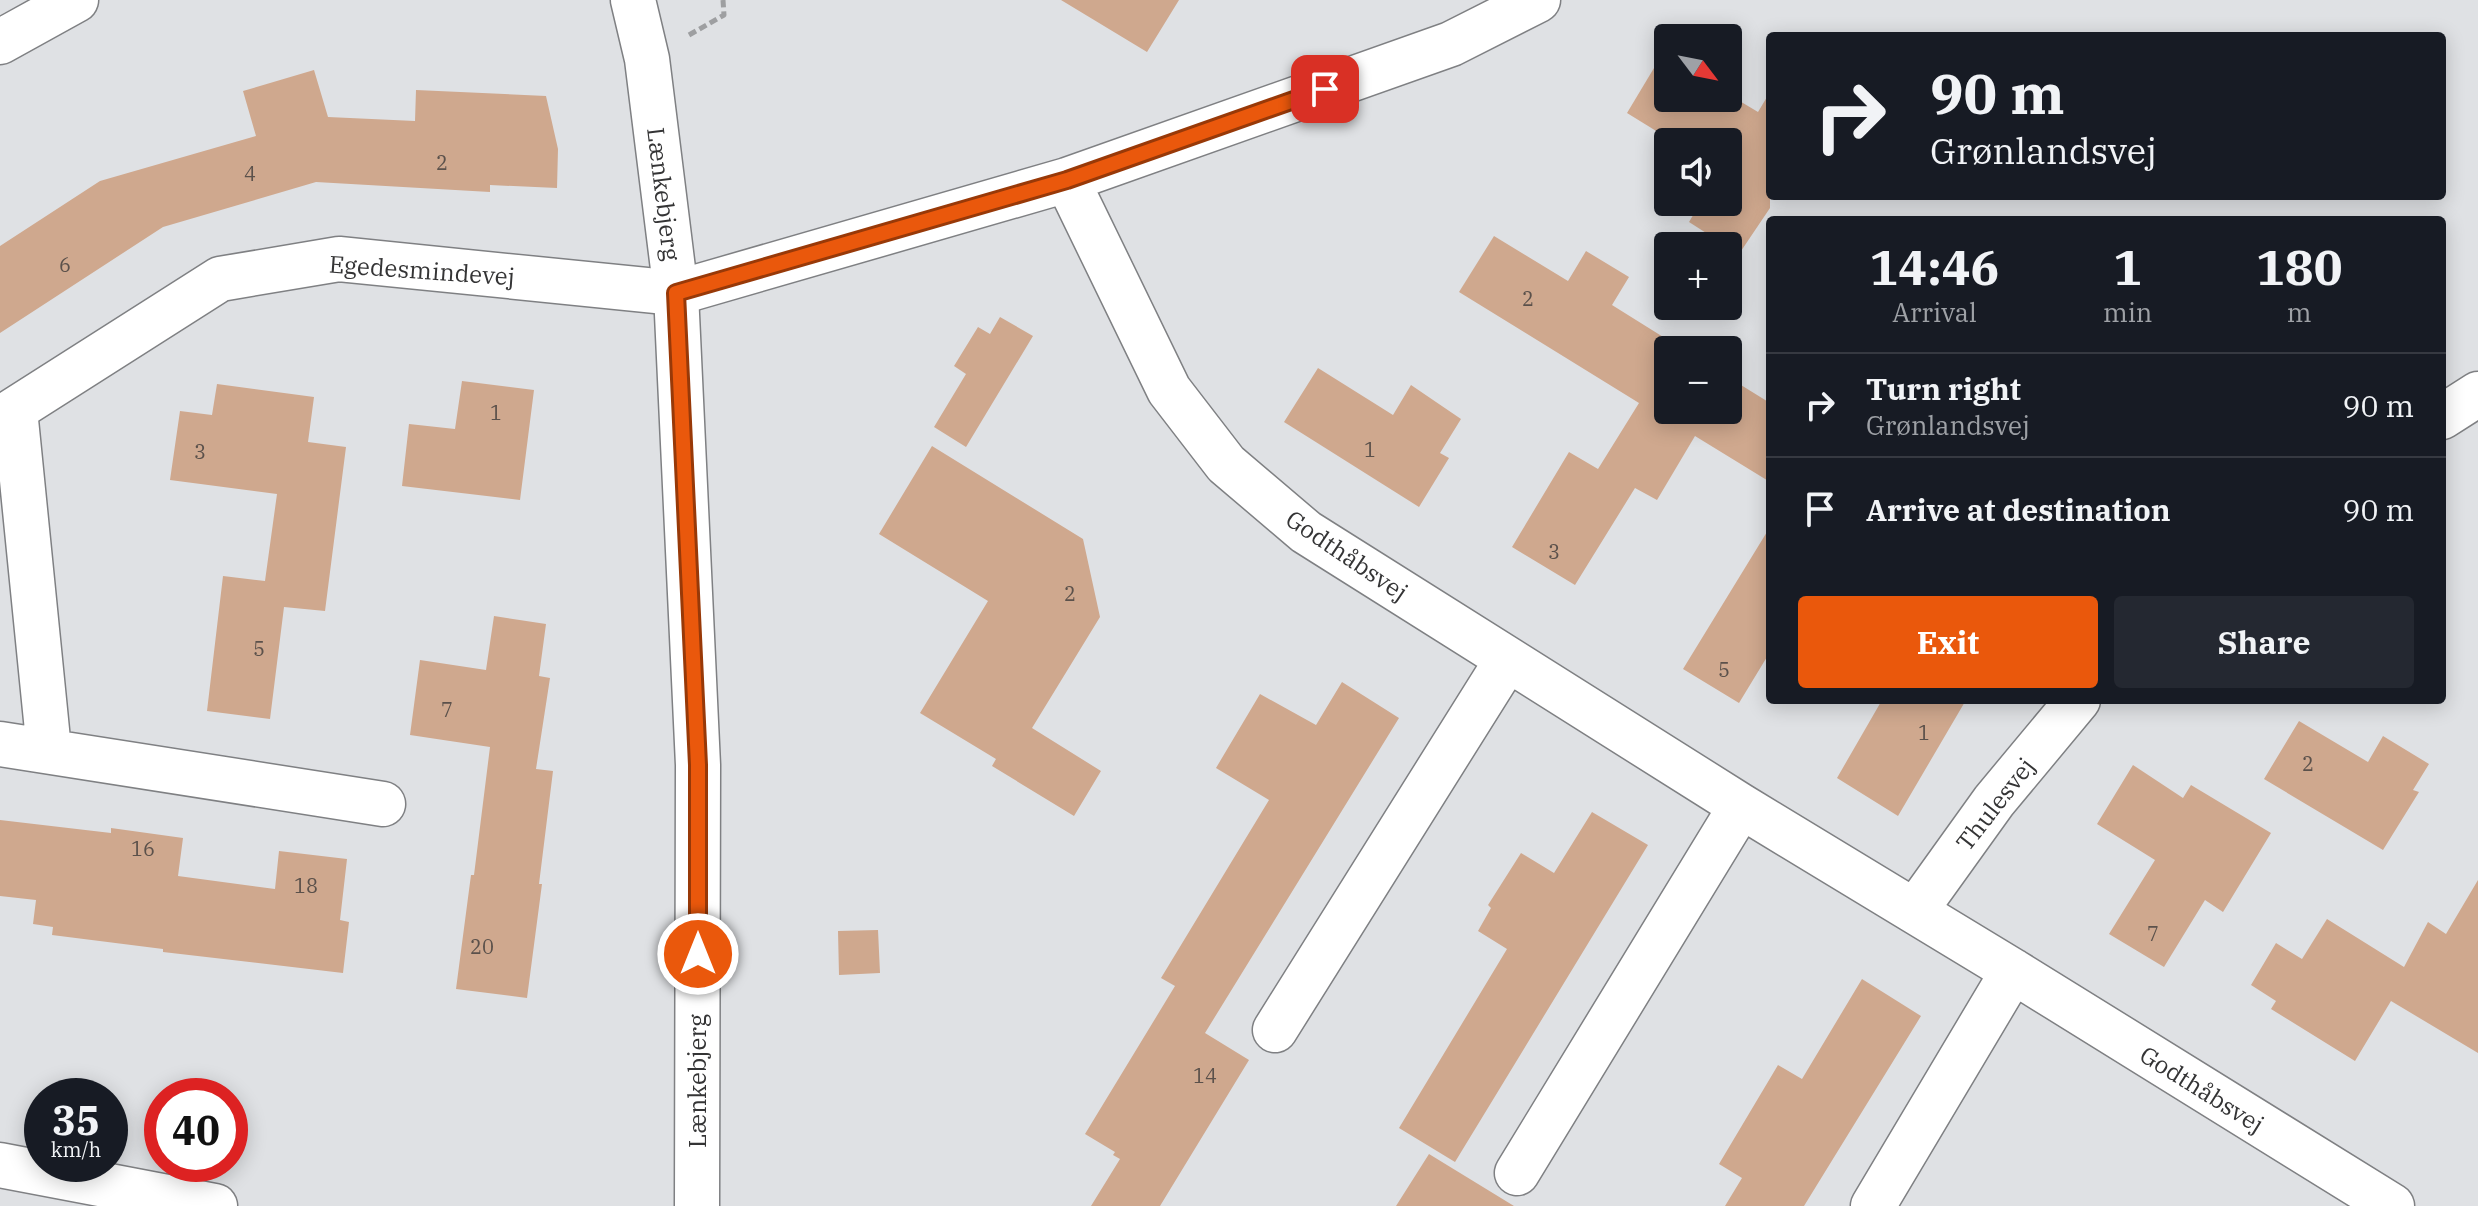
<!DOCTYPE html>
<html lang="en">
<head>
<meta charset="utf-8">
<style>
	body { margin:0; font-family:"IBM Plex Serif",serif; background:#242831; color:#f1f3f6; height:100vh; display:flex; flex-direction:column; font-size:30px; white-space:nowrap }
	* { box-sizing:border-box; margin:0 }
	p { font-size:26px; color:#9ea1a6 }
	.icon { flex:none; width:44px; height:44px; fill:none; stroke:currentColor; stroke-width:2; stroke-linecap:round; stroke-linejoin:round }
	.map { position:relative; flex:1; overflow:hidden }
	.side { position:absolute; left:1766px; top:216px; width:680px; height:488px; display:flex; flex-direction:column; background:#171b24; border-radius:8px; box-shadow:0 4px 20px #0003 }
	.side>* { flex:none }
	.banner { position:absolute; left:1766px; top:32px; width:680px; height:168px; border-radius:8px; box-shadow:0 4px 20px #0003; background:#171b24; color:#f1f3f6; overflow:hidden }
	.needle { width:52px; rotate:122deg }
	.fabs { position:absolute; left:1654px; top:24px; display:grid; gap:16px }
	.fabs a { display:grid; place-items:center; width:88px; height:88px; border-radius:8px; background:#171b24; box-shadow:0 4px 20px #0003; font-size:40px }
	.speed { position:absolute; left:24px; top:1078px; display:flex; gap:16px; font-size:40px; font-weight:700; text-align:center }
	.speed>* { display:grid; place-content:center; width:104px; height:104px; border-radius:50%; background:#171b24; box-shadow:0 4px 20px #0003; line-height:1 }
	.speed small { font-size:20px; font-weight:400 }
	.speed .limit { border:12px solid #d22; background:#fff; color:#111 }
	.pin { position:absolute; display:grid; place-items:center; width:68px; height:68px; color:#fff; margin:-34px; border-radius:16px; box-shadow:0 4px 12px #0006 }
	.me { position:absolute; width:88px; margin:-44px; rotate:0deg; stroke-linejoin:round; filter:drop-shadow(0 0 6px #0008) }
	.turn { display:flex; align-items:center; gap:28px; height:168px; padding:0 32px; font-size:36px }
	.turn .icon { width:104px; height:104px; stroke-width:2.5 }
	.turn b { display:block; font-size:56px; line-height:68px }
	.eta { display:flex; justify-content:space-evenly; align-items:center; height:136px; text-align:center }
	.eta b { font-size:48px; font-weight:700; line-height:56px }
	.primary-button { display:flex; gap:16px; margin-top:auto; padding:16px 32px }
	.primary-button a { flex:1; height:92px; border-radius:8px; background:#ea580c; color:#fff; font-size:32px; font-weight:700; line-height:92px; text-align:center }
	.primary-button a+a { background:#242831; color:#f1f3f6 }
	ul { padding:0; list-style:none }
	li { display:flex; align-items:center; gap:24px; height:104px; padding:0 32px; border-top:2px solid #363941 }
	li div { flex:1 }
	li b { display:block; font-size:30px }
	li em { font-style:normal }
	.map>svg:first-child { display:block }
	.building { fill:#cfa88e }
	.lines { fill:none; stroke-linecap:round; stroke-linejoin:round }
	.minor-casing { stroke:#7f8083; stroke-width:47 }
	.tertiary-casing { stroke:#7f8083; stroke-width:47 }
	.path { stroke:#9e9fa1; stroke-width:5; stroke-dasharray:8 4; stroke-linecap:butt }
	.minor { stroke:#fff; stroke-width:44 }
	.tertiary { stroke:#fff; stroke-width:44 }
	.route-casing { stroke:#983908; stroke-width:20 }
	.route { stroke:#ea580c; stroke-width:14 }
	.labels { text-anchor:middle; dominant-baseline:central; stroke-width:6; stroke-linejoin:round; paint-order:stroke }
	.number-label { font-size:20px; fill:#5b514b }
	.street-label { font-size:24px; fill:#343435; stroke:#fff }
</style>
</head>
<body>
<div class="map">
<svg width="2478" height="1206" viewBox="0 0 2478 1206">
	<rect width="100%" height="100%" fill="#dfe1e4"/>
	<path class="building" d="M1061 0H1179L1147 52Z
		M1663 53 1668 57V98H1728V94L1758 112 1770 92V208L1739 254 1689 222 1701 202H1728V159L1739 142H1674L1627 113Z
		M314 70 328 117 415 121 416 90 546 96 558 149 557 188 490 185V192L316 182 163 227 0 333V246L100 181 256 136 243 91Z
		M1494 236 1568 281 1586 251 1629 277 1612 305 1684 350H1668V410H1728V377L1770 403V482L1695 436 1657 500 1635 488 1575 585 1512 547 1569 452 1598 469 1639 403 1459 292Z
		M1000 317 1033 336 966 447 934 427 966 374 954 366 978 327 990 334Z
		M1318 368 1393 415 1411 385 1461 419 1440 453 1449 458 1419 507 1284 422Z
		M462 381 534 390 520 500 402 486 409 424 455 429Z
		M217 384 314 397 308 442 346 447 325 611 284 607 270 719 207 711 223 576 265 581 277 494 170 480 180 411 212 415Z
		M932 446 1083 539 1100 617 1032 728 1101 771 1074 816 992 766 996 759 920 713 988 601 879 534Z
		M1770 527V652L1739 703 1683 669Z
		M494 616 546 624 539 676 550 678 536 769 553 771 539 884H542L527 998 456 989 471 875H474L490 747 410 735 420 660 486 670Z
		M1342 682 1399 718 1205 1033 1249 1060 1160 1206H1091L1120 1159 1113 1155 1115 1152 1085 1134 1175 986 1161 978 1269 800 1216 768 1260 694 1316 725Z
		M1882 700H1966L1898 816 1837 778Z
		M2299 721 2368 762 2383 736 2429 764 2413 790 2419 792 2383 850 2264 779Z
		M2133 765 2183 798 2191 785 2271 833 2223 912 2205 900 2164 967 2109 934 2155 860 2097 824Z
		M1592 812 1648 845 1455 1162 1399 1128 1507 949 1478 931 1491 908 1488 905 1521 853 1554 873Z
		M0 820 111 833V828L183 838 178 876 275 889 279 851 347 859 340 920 349 922 343 973 163 952V949L52 935 53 927 33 924 36 900 0 896Z
		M2478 880V1053L2391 1001 2355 1061 2271 1009 2276 1001 2251 985 2276 943 2302 959 2327 919 2404 967 2428 922 2446 934Z
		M878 930 880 973 839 975 838 931Z
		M1862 979 1921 1016 1804 1206H1725L1742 1178 1719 1164 1778 1065 1802 1079Z
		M1429 1154 1514 1206H1396Z"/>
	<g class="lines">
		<g class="minor-casing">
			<path id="minor" d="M0 42 76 0
				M1067 180 1169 390 1226 464 1306 532 1741 806 2013 971 2392 1206
				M15 410 49 750
				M2442 417 2478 394
				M0 419 220 279 339 259 676 293 1067 180 1451 44 1538 0
				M0 744 383 804
				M1915 911 1994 801 2078 700
				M1275 1030 1507 660
				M1517 1173 1741 806
				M1873 1206 2013 971"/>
		</g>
		<g class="tertiary-casing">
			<path id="tertiary" d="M633 0 647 59 676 293 698 765 697 1206
				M0 1165 215 1206"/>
		</g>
		<path class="path" d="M689 35 724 15 723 0"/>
		<use href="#minor" class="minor"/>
		<use href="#tertiary" class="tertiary"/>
	</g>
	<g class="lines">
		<g class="route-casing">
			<path id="route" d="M698 954V765L676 293 1067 180 1325 89"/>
		</g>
		<use href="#route" class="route"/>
	</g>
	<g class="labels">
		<g class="number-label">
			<text x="442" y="162">2</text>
			<text x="250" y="173">4</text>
			<text x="65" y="264">6</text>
			<text x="1528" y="298">2</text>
			<text x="496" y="412">1</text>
			<text x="1370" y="449">1</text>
			<text x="200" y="451">3</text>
			<text x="1554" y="551">3</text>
			<text x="1070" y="593">2</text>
			<text x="259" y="648">5</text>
			<text x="1724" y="669">5</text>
			<text x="447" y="709">7</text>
			<text x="1924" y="732">1</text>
			<text x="2308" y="763">2</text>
			<text x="143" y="848">16</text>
			<text x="306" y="885">18</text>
			<text x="2153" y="933">7</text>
			<text x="482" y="946">20</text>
			<text x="1205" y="1075">14</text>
		</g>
		<g class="street-label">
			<text transform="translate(664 194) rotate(83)">Lænkebjerg</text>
			<text transform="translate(422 270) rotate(4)">Egedesmindevej</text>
			<text transform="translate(1347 555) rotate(34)">Godthåbsvej</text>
			<text transform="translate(1995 804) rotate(-52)">Thulesvej</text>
			<text transform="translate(697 1081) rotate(-90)">Lænkebjerg</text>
			<text transform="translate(2202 1089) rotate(32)">Godthåbsvej</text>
		</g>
	</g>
</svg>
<div class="fabs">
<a><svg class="needle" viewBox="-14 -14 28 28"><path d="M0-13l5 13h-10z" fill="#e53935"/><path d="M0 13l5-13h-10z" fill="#9ea1a6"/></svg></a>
<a><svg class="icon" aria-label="sound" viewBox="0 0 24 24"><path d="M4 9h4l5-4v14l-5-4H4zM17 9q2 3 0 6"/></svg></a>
<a>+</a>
<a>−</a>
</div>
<div class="speed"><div>35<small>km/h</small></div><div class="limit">40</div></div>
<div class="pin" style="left:1325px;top:89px;background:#d93025"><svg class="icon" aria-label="arrive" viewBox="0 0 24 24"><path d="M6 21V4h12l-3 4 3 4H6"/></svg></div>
<svg class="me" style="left:698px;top:954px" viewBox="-20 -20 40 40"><circle r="17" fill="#ea580c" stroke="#fff" stroke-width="3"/><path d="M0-11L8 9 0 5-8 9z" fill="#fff"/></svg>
<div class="banner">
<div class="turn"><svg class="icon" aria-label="right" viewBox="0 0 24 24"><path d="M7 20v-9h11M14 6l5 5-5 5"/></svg><div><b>90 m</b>Grønlandsvej</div></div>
</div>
<section class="side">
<div class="eta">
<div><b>14:46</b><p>Arrival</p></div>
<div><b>1</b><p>min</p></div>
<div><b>180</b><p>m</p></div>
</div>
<ul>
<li><svg class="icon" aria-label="right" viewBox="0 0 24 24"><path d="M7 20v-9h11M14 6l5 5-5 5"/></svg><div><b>Turn right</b><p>Grønlandsvej</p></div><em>90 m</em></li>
<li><svg class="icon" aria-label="arrive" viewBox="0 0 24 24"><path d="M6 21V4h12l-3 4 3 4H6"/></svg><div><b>Arrive at destination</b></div><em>90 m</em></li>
</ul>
<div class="primary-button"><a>Exit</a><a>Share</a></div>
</section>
</div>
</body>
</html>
